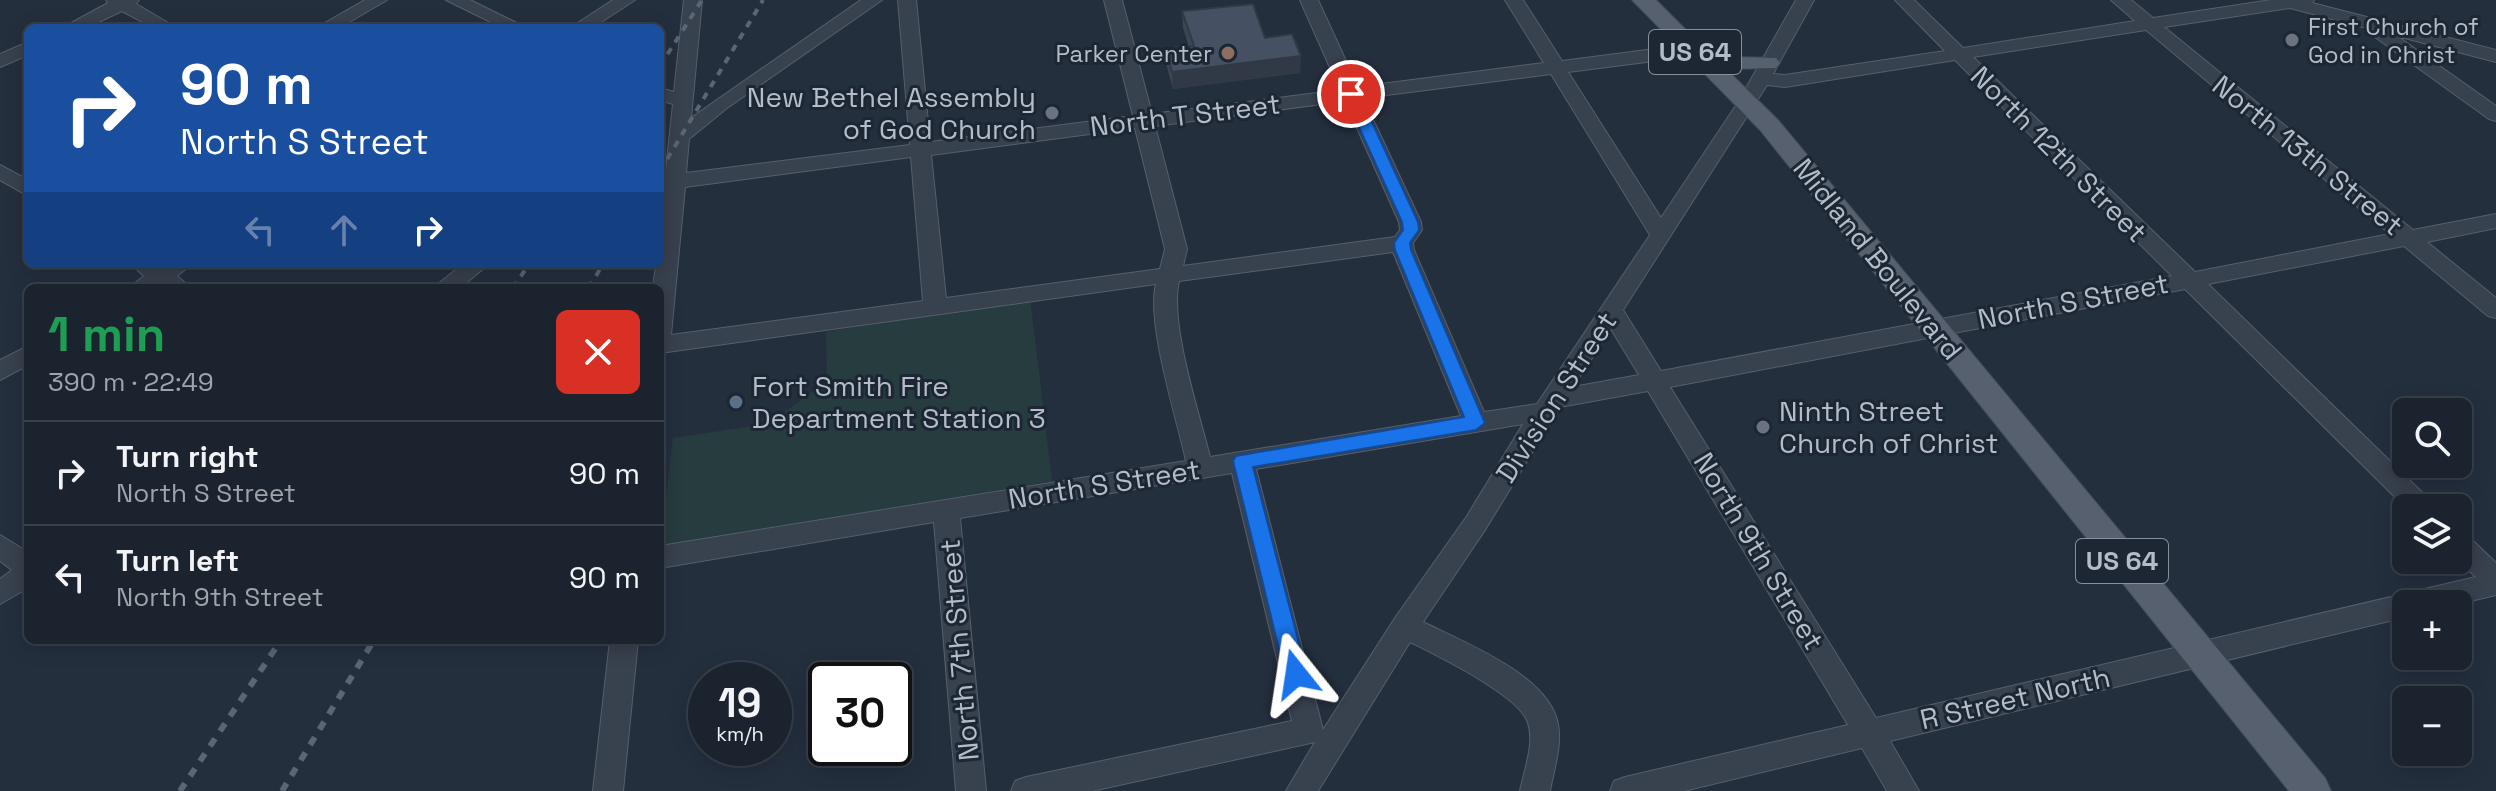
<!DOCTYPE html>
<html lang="en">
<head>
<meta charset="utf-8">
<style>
	body { margin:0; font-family:"Space Grotesk",sans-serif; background:#282f3a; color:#f1f3f6; height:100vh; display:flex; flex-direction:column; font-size:30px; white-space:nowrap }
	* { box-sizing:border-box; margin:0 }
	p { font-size:26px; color:#a0a4aa }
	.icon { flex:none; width:44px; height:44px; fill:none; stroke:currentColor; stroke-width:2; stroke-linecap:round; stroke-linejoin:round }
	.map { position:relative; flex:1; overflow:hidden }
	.panel { position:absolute; left:24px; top:284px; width:640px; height:360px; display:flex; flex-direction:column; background:#1b232e; border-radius:12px; box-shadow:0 4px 20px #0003,0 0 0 2px #39404a }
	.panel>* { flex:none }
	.hud { position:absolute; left:24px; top:24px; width:640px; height:244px; border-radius:12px; box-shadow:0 4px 20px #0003,0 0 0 2px #39404a; background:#1a4fa0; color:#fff; overflow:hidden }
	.fabs { position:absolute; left:2392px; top:398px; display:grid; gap:16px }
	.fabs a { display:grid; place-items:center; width:80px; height:80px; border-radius:12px; background:#1b232e; box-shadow:0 4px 20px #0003,0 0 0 2px #39404a; font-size:40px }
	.speed { position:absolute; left:688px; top:662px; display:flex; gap:16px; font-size:40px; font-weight:700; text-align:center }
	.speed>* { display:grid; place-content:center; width:104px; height:104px; border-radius:50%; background:#1b232e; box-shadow:0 4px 20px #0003,0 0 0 2px #39404a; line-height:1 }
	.speed small { font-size:20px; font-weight:400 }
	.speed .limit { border:4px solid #111; border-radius:12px; background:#fff; color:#111 }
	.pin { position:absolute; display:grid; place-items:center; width:68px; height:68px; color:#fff; margin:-34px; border:4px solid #fff; border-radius:50%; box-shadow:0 2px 8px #0007 }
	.me { position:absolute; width:88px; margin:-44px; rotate:345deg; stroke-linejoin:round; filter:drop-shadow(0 0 6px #0008) }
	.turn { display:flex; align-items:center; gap:28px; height:168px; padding:0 24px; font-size:36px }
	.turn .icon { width:104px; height:104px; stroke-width:2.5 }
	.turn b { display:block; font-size:56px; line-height:68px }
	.lanes { display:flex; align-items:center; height:76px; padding:0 24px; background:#0003; justify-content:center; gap:40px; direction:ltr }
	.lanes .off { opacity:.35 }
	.round { display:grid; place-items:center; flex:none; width:84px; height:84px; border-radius:12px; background:#282f3a }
	.headline { display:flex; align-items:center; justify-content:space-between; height:136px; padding:0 24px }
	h1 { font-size:48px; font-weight:600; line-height:60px; color:#1e9e55 }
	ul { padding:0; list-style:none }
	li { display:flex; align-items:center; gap:24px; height:104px; padding:0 24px; border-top:2px solid #39404a }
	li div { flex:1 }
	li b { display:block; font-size:30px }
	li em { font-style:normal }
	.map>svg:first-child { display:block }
	.green { fill:#263c3f }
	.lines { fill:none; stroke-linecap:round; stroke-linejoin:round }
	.minor-casing { stroke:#565f6c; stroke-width:2 }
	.major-casing { stroke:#414a57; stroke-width:2 }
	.minor { fill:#38414e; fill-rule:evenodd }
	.major { fill:#56606e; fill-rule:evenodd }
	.rail-far1 { stroke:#5a6575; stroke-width:4; stroke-dasharray:7 7; stroke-linecap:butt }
	.rail { stroke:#5a6575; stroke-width:6; stroke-dasharray:9 9; stroke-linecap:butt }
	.wall { fill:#3b4654 }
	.shaded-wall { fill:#303945 }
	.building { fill:#455162; stroke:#303945; stroke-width:2 }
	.route { fill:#1a73e8; stroke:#114b97; stroke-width:2 }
	.worship-dot { fill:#6b7280; stroke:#1d2633; stroke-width:3 }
	.education-dot { fill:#8d6e63; stroke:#1d2633; stroke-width:3 }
	.service-dot { fill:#5c6f8a; stroke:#1d2633; stroke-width:3 }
	.labels { text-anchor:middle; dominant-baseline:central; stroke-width:6; stroke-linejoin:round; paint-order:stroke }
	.far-poi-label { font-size:24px; fill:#b4bcc9; stroke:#1d2633; text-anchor:start }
	.shield { fill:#1d2633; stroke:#878f9c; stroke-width:2 }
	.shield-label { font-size:26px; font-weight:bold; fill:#b4bcc9 }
	.poi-label { font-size:28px; fill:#b4bcc9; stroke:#1d2633; text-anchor:start }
	.street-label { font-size:28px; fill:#b4bcc9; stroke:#1d2633 }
</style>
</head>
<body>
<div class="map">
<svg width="2496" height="791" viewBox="0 0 2496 791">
	<rect width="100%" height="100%" fill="#242f3e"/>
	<path class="green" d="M1030 297 1052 481 660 546 673 438 768 424 827 381 826 332Z"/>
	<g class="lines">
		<g class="minor-casing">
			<path id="minor" d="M106 0H139L136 4 177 28H154L122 11 86 28H62L108 3Z
				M365 0H387L339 28H316Z
				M446 0H470L527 28H503Z
				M613 0H635L592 28H570Z
				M684 0H702L691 118 861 0H882L727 108 689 139 686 173 910 145 898 0H916L930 142 1133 116 1104 0H1122L1152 114 1340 90 1300 0H1318L1358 87 1544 63 1505 0H1523L1562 61 1693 44 1702 50 1693 56 1568 72 1661 218 1737 104 1796 0H1814L1773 74 1785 75 1945 51 1895 0H1914L1963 48 2135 21 2111 0H2131L2153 18 2271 0H2314L2312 3 2496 50V62L2397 36 2496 106V121L2489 119 2375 37 2372 33 2374 30 2290 8 2164 27 2413 230 2496 214V228L2427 242 2496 298V318L2488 316 2404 246 2208 284 2431 501 2435 508H2406L2185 289 1670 387 1876 718 2476 577 2458 560V532L2467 535 2496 563V595L2458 604H2406V617L1890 741 1919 791H1887L1862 748 1684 791H1610L1614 781 1625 777 1848 725 1648 391 1560 407 1485 530 1423 622C1463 642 1549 675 1558 724 1562 746 1554 769 1550 791H1520C1524 770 1535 744 1528 723 1521 696 1436 655 1410 642L1318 791H1286L1315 742 1092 791H1011L1015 781 1026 777 1292 721 1232 473 960 518 986 791H956L934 522 660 568V546L1186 461C1177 419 1146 323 1156 284L660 353V288H653L656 264H660V226L673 104 660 100V88L674 92ZM2146 30 2390 234 2195 272 1973 57ZM1955 60 2172 276 1661 371 1623 310 1767 85 1785 87ZM1551 74 1650 235 1537 404 1484 412 1414 250 1413 243 1422 230 1421 222 1363 98ZM1345 101 1399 222 1400 230 1395 237 1183 266 1187 249 1155 126ZM1135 128 1165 249 1160 269 946 298 931 155ZM911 157 923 301 671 335 685 187ZM1393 252 1461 416 1210 457C1199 412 1169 323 1179 281ZM1611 329 1639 375 1573 387ZM1523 424 1467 516 1395 618 1323 730 1256 469Z
				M28 42V55L0 67V54Z
				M0 165 28 180V196L0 180Z
				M131 264H192L177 276 191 288H129L144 276Z
				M463 264H489L460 288H433Z
				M28 346V365L0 380V360Z
				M0 535 28 552V588L0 604V579L12 570 0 561Z
				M610 640H638L623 791H593Z"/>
		</g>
		<g class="major-casing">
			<path id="major" d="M1632 0H1656L1708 52 1735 57 1776 58 1780 63 1776 68 1726 69 1778 120 2325 778 2331 791H2289L1760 130Z"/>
		</g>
		<use href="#minor" class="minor"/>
		<use href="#major" class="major"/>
		<path class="rail-far1" d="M660 66 702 0
			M660 171 763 0
			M513 288 529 264
			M589 288 603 264"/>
		<path class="rail" d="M180 791 281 640
			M282 791 374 640"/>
	</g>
	<path class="wall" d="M1182 11 1265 38 1300 73 1173 89 1167 67 1166 49 1189 47 1183 28Z"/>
	<path class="shaded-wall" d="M1301 56 1300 73 1173 89 1172 72Z"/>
	<path class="building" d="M1253 4 1265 38 1292 34 1301 56 1172 72 1166 49 1194 46 1182 11Z"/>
	<path class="route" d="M1351 90 1359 94 1418 222 1419 230 1410 243 1411 250 1485 423 1476 430 1253 467 1307 674 1303 681 1296 684 1288 681 1285 674 1233 461 1236 456 1464 417 1395 250 1394 243 1403 230 1402 222 1344 94Z"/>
	<g class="worship-dot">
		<circle cx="2292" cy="40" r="8"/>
		<circle cx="1052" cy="113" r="8"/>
		<circle cx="1763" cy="427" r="8"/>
	</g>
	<circle class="education-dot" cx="1228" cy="53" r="8"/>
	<circle class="service-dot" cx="736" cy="402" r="8"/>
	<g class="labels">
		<g class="far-poi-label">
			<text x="2308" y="26">First Church of<tspan x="2308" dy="28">God in Christ</tspan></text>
			<text x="1212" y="53" text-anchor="end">Parker Center</text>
		</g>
		<g class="shield">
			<rect x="1649" y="30" width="92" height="44" rx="6"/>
			<rect x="2076" y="539" width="92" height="44" rx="6"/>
		</g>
		<g class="shield-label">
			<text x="1695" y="52">US 64</text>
			<text x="2122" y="561">US 64</text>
		</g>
		<g class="poi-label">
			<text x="1036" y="97" text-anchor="end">New Bethel Assembly<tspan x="1036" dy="32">of God Church</tspan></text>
			<text x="752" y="386">Fort Smith Fire<tspan x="752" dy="32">Department Station 3</tspan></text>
			<text x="1779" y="411">Ninth Street<tspan x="1779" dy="32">Church of Christ</tspan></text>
		</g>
		<g class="street-label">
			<text transform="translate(1185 115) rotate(-7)">North T Street</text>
			<text transform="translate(2059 154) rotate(45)">North 12th Street</text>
			<text transform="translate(2308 155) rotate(39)">North 13th Street</text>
			<text transform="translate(1878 259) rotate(51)">Midland Boulevard</text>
			<text transform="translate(2073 301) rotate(-11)">North S Street</text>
			<text transform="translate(1556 397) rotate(-57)">Division Street</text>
			<text transform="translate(1104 484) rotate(-9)">North S Street</text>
			<text transform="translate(1759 551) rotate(59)">North 9th Street</text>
			<text transform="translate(959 650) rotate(-95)">North 7th Street</text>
			<text transform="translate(2015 698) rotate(-13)">R Street North</text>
		</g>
	</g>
</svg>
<div class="fabs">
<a><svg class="icon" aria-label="search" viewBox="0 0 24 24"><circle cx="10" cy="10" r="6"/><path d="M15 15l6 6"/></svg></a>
<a><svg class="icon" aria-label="layers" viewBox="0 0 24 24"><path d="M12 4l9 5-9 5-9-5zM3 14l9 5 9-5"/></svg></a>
<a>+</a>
<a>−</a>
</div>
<div class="speed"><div>19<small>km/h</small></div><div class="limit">30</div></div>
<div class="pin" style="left:1351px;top:94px;background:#d93025"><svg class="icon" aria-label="arrive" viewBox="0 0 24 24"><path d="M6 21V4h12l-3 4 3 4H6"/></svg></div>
<svg class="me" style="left:1296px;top:674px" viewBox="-20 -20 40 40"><path d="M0-17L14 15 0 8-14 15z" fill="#1a73e8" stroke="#fff" stroke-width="4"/></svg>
<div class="hud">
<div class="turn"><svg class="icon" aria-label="right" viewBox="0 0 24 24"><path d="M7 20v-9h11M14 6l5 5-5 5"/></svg><div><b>90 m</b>North S Street</div></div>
<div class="lanes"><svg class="icon off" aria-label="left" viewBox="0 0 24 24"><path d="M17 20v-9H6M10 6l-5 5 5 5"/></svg><svg class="icon off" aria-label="ahead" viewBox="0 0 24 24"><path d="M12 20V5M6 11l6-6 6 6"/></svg><svg class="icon" aria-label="right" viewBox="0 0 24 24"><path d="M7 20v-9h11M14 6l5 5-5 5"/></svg></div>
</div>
<section class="panel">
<div class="headline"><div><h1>1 min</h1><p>390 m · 22:49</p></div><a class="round" style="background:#d93025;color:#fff"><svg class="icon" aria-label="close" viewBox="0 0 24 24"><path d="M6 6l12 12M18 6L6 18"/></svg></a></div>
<ul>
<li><svg class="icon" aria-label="right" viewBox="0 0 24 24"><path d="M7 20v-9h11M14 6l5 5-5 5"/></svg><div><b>Turn right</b><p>North S Street</p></div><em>90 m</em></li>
<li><svg class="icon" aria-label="left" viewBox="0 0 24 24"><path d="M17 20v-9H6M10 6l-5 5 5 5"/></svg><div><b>Turn left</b><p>North 9th Street</p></div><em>90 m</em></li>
</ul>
</section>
</div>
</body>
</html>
